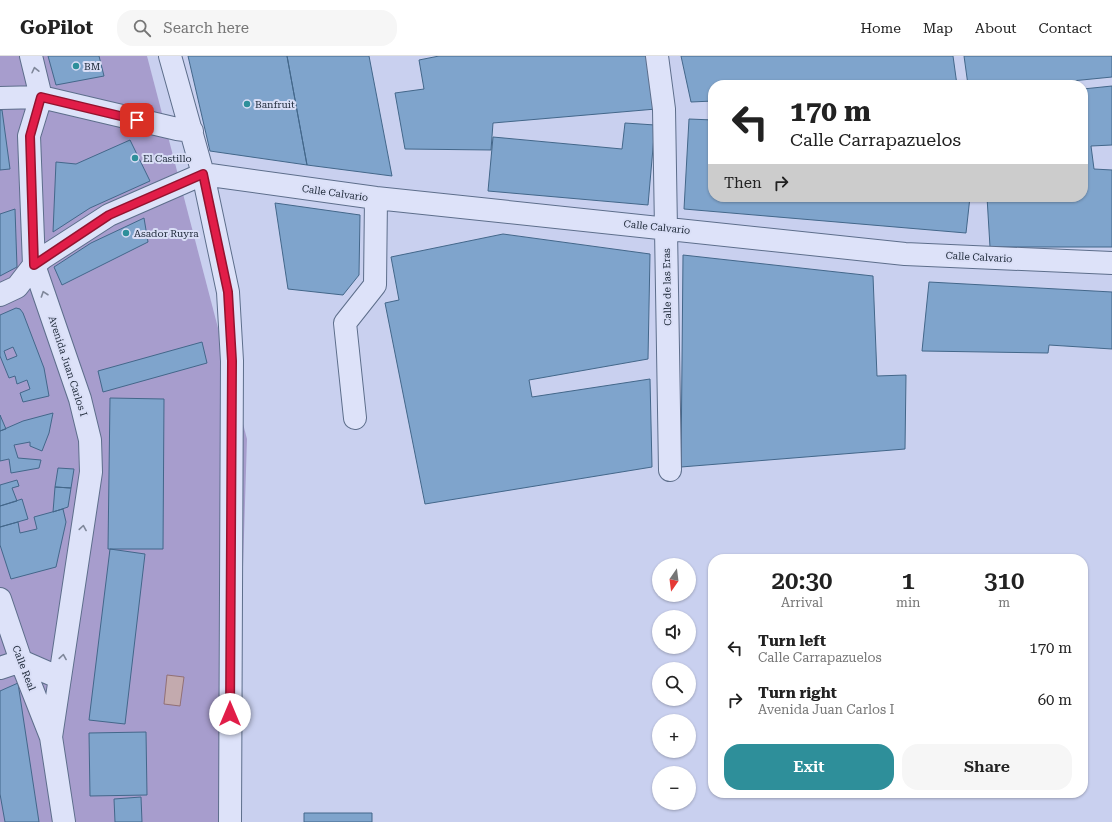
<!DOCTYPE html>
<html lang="en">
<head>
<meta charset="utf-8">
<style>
	body { margin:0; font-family:"Roboto Serif",serif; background:#f6f6f6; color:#222; height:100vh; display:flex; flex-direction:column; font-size:15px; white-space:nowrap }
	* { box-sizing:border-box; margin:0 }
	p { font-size:13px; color:#767676 }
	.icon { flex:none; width:22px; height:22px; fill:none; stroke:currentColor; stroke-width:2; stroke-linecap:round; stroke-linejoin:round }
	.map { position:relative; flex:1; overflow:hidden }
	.sheet { position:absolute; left:708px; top:498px; width:380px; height:244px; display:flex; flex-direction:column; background:#fff; border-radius:16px; box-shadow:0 1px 3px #0004 }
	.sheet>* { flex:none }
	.top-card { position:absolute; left:708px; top:24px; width:380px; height:122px; border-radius:16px; box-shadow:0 1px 3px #0004; background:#fff; color:#222; overflow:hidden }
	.needle { width:26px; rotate:194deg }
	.controls { position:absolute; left:652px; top:502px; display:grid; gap:8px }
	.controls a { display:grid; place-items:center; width:44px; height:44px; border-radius:50%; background:#fff; box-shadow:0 1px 3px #0004; font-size:20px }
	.pin { position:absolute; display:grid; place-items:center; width:34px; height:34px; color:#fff; margin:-17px; border-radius:8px; box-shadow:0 2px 6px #0006 }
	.me { position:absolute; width:44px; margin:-22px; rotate:0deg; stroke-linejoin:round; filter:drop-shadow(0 0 3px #0008) }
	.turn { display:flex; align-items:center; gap:14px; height:84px; padding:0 16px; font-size:18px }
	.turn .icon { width:52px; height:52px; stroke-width:2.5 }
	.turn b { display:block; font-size:28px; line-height:34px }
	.then { display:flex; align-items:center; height:38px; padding:0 16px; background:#0003; gap:8px; font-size:15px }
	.eta { display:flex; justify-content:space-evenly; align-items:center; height:68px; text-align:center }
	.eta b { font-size:24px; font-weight:600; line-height:28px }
	.action { display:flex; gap:8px; margin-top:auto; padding:8px 16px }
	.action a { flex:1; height:46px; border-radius:16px; background:#2e8f9a; color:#fff; font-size:16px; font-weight:600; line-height:46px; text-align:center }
	.action a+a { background:#f6f6f6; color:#222 }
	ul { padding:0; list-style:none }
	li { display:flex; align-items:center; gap:12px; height:52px; padding:0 16px }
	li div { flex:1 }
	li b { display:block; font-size:15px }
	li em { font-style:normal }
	header { display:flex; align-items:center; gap:24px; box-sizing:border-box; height:56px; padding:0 20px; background:#fff; border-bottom:1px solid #e0e0e0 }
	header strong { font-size:19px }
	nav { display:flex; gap:22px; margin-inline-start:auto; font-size:14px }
	.search { width:280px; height:36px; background:#f6f6f6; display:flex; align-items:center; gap:10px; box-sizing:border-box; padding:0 14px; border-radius:16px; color:#767676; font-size:15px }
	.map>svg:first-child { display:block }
	.green { fill:#a79dcd }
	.water { fill:#c3aaae; stroke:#927075 }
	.building { fill:#7fa4cc; stroke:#43678a; fill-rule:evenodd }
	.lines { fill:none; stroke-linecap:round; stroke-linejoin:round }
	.minor-casing { stroke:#5d6e8b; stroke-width:24 }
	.minor { stroke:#dde2f9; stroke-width:22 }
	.oneway { stroke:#7f879a }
	.route-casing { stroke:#92132f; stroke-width:10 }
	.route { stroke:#e11d48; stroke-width:7 }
	.poi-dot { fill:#2e8f9a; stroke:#d9def6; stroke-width:1.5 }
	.labels { text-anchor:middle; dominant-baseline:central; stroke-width:4; stroke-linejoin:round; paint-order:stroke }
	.poi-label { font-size:10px; fill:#212c3c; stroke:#d9def6; text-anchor:start }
	.street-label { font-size:10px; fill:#212c3c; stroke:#d9def6 }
</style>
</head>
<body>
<header>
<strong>GoPilot</strong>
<div class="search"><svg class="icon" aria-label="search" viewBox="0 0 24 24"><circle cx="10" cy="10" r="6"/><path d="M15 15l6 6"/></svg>Search here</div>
<nav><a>Home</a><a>Map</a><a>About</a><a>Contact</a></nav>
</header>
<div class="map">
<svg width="1112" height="766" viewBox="0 0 1112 766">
	<rect width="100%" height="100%" fill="#c9d0ef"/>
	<path class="green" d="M0 0H147L247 383 235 766H0Z"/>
	<path class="water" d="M167 619 184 621 180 650 164 648Z"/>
	<path class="building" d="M48 0H99L104 20 56 29Z
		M188 0H287L307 109 210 95Z
		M287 0H369L392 120 307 109Z
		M439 0H647L656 53 493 67 491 94 405 93 395 37 424 33 419 4Z
		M681 0H953L957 29H713V45L691 46Z
		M964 0H1112V21L1031 29H968Z
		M1112 30V89L1091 90 1094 113 1112 114V191H990L987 141H1083V33Z
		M0 54H2L10 113 0 114Z
		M689 63 713 64V141H970L966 177 684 153Z
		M625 67 655 69 648 149 488 135 493 81 622 93Z
		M130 84 150 125 90 152 53 176 56 106 76 108Z
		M275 147 360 159 359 219 343 239 288 233Z
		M15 153 17 211 0 220V158Z
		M144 162 148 186 62 229 54 211 91 187Z
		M503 178 650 198 648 303 529 324 532 341 650 323 652 411 425 448 385 247 399 244 391 201Z
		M683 199 873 220 877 320 906 319 905 393 681 411Z
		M929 226 1112 236V293L1049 289 1048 297 922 295Z
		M16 252 20 253 23 257 44 312 49 340 23 346 20 337 30 333 27 324 17 328 15 320 9 322 0 300V259ZM13 291 17 300 7 304 4 295Z
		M202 286 207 307 103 336 98 315Z
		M110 342 164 343 163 493H108Z
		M53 357 49 377 42 395 30 390V386L14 389 18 402 41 404 39 412 11 417 9 403 0 405V375L23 365Z
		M0 359 6 373 0 375Z
		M58 412 74 413 71 432 55 431Z
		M17 424 19 430 12 432 17 445 0 450V429Z
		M55 431 71 432 68 451 53 456Z
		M22 443 28 463 0 471V450Z
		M63 453 66 466 56 511 11 523 0 489V471L18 466 20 477 37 473 34 461Z
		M110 493 145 498 125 668 89 664Z
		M18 627 39 766H5L0 738V635Z
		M146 676 147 739 90 740 89 677Z
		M141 741 142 766H115L114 743Z
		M304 757H372V766H304Z"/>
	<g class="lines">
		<g class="minor-casing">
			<path id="minor" d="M31 0 41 41 29 80 34 209 80 343 90 384 91 416 51 681 64 766
				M170 0 203 118 228 236 232 305 230 766
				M657 0 664 53 670 414
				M0 42 41 41 177 73 192 75
				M0 239 17 231 34 209 44 201 109 159 203 118 376 142 905 198 1112 207
				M355 362 345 267 375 229 376 142
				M0 543 21 605 51 681
				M0 612 21 605 60 622"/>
		</g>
		<use href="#minor" class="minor"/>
	</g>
	<defs><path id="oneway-chevron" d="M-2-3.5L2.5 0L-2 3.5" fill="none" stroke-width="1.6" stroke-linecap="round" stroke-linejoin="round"/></defs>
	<g class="oneway">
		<use href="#oneway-chevron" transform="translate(35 14) rotate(-103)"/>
		<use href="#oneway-chevron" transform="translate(44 238) rotate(-109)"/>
		<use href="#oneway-chevron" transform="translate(83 472) rotate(-81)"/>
		<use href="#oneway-chevron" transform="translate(63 601) rotate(-81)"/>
	</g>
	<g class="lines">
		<g class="route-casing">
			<path id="route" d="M137 64 41 41 30 80 34 209 109 159 203 118 228 236 232 305 230 658"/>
		</g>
		<use href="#route" class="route"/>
	</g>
	<g class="poi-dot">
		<circle cx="76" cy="10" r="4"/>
		<circle cx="247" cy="48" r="4"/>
		<circle cx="135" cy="102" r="4"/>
		<circle cx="126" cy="177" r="4"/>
	</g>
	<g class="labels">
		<g class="poi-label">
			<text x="84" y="10">BM</text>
			<text x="255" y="48">Banfruit</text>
			<text x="143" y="102">El Castillo</text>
			<text x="134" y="177">Asador Ruyra</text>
		</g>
		<g class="street-label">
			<text transform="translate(335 137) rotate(8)">Calle Calvario</text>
			<text transform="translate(657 171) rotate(6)">Calle Calvario</text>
			<text transform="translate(979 201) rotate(3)">Calle Calvario</text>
			<text transform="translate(667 231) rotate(-91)">Calle de las Eras</text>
			<text transform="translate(68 310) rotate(72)">Avenida Juan Carlos I</text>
			<text transform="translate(24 612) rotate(69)">Calle Real</text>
		</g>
	</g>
</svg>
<div class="controls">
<a><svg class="needle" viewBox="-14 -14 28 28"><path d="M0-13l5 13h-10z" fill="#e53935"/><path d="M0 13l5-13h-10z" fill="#767676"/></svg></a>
<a><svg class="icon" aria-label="sound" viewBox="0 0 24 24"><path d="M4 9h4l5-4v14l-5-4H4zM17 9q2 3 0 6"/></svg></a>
<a><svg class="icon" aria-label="search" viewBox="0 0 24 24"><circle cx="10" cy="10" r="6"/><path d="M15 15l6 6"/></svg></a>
<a>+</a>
<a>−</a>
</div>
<div class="pin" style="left:137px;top:64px;background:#d93025"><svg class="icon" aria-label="arrive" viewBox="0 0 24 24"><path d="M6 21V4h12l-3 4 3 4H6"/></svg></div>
<svg class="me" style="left:230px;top:658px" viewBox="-20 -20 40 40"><circle r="19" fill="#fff"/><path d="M0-13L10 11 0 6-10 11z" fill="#e11d48"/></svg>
<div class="top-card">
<div class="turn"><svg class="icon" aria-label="left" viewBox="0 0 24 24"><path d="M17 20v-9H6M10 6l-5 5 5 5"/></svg><div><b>170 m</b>Calle Carrapazuelos</div></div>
<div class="then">Then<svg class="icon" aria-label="right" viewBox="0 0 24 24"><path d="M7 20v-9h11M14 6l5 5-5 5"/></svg></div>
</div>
<section class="sheet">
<div class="eta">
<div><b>20:30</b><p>Arrival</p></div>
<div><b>1</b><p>min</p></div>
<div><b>310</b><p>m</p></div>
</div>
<ul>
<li><svg class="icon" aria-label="left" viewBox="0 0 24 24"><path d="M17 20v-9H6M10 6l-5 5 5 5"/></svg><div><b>Turn left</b><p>Calle Carrapazuelos</p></div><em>170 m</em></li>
<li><svg class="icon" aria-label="right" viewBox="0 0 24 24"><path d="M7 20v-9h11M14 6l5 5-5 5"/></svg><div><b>Turn right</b><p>Avenida Juan Carlos I</p></div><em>60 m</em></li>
</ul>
<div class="action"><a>Exit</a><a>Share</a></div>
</section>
</div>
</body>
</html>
